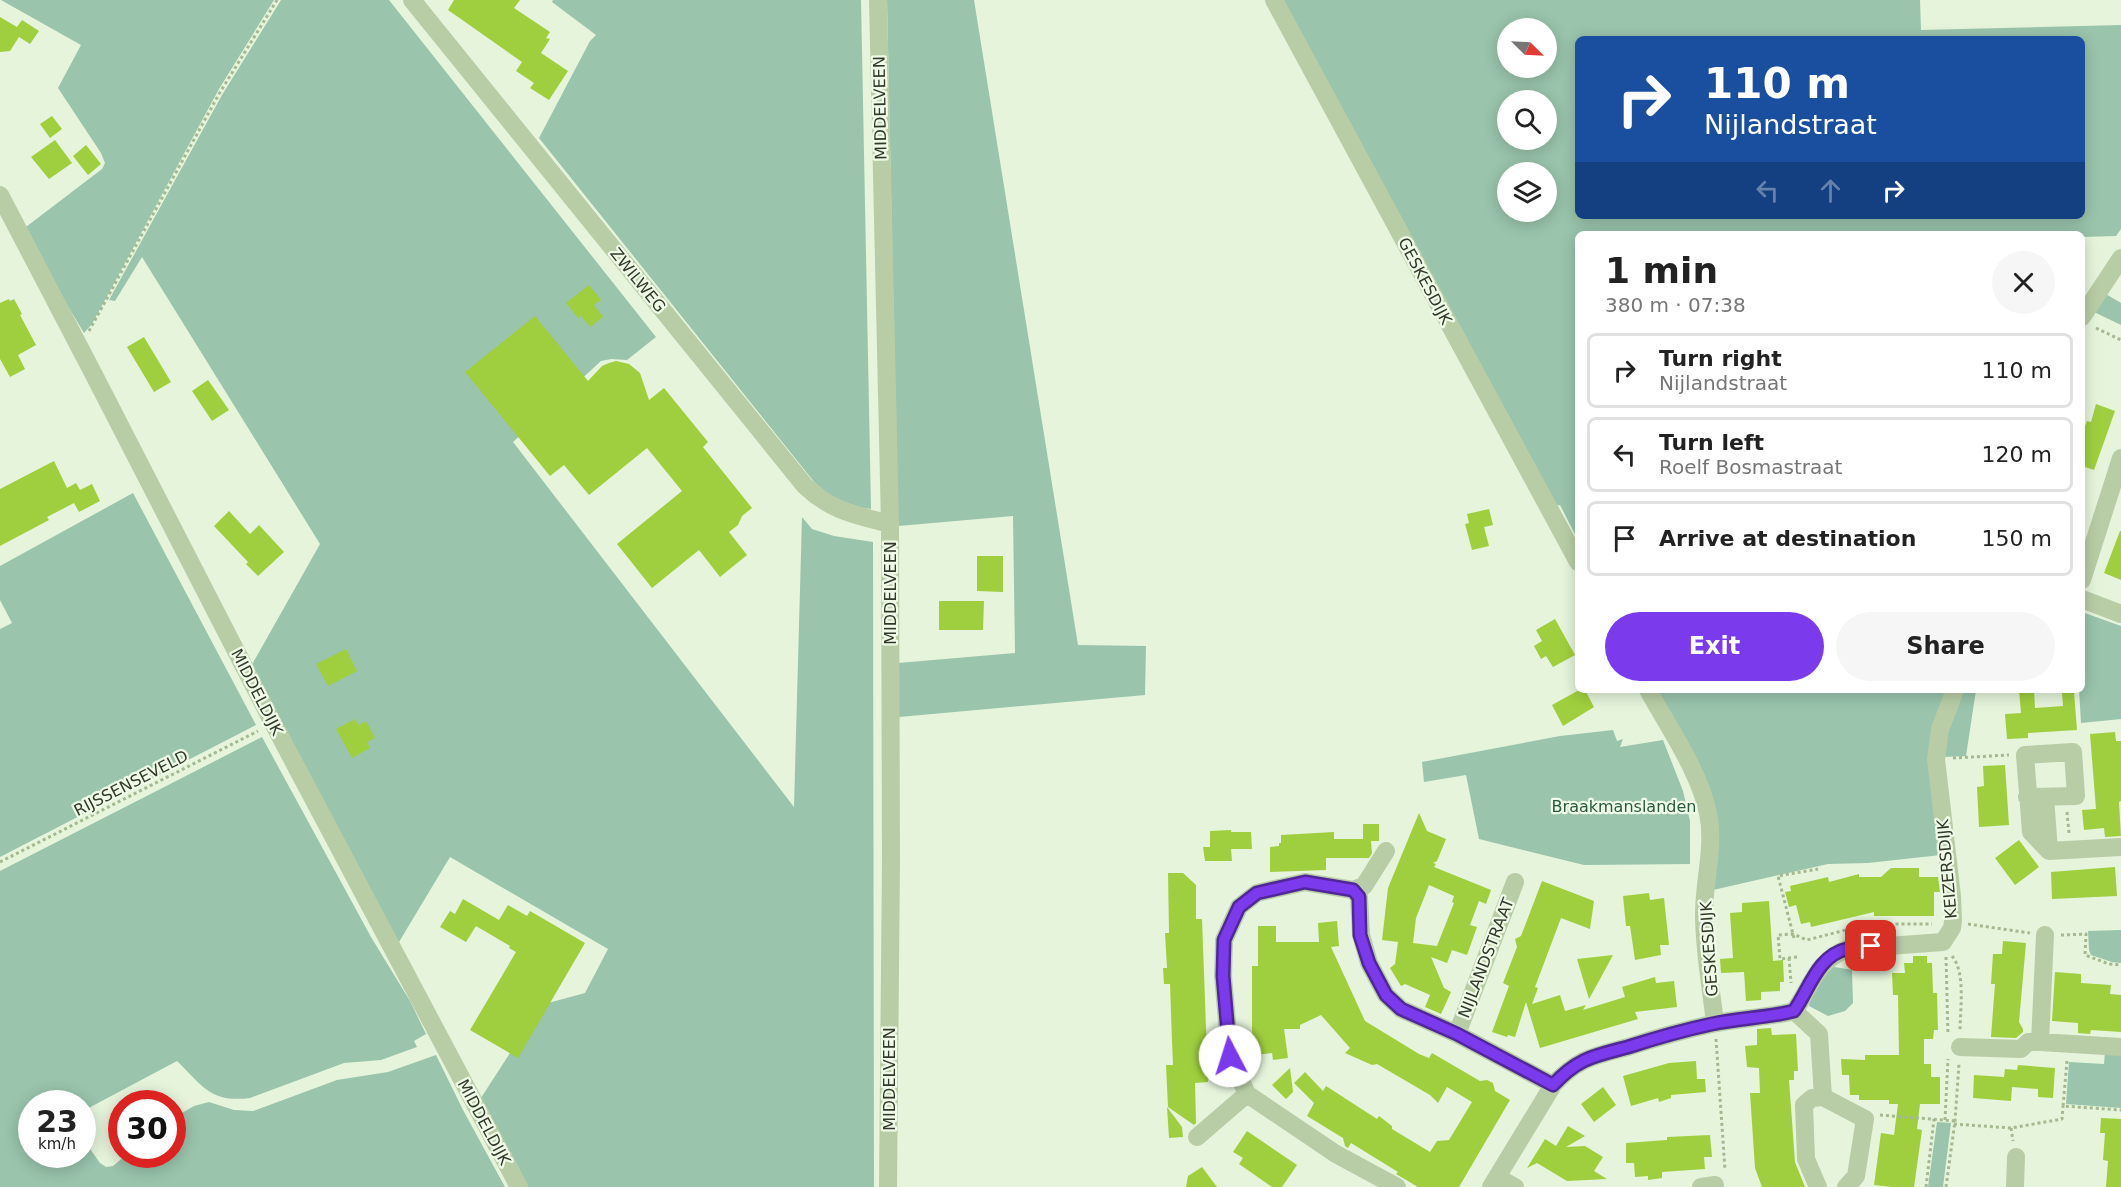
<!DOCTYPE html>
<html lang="en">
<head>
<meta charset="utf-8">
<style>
	body { margin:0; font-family:"DejaVu Sans",sans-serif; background:#f6f6f6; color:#222; height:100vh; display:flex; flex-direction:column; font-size:22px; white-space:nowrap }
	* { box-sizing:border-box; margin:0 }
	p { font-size:20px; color:#767676 }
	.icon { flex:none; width:33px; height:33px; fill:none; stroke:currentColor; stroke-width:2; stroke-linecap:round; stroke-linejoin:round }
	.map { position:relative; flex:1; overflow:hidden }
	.panel { position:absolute; left:1575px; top:231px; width:510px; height:462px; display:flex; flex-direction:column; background:#fff; border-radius:9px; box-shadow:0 3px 15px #0003 }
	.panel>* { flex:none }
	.hud { position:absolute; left:1575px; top:36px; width:510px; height:183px; border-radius:9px; box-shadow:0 3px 15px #0003; background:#1a4fa0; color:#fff; overflow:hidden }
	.needle { width:39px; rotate:114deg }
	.controls { position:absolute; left:1497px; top:18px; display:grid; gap:12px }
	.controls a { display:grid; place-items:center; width:60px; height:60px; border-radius:50%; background:#fff; box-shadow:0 3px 15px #0003; font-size:30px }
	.speed { position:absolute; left:18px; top:1090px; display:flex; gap:12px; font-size:30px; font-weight:700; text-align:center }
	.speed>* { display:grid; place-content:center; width:78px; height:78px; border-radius:50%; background:#fff; box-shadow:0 3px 15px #0003; line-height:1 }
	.speed small { font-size:15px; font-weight:400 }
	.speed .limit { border:9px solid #d22; background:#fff; color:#111 }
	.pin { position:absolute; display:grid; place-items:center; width:51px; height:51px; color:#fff; margin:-26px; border-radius:12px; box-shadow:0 3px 9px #0006 }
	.me { position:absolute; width:66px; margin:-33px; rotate:355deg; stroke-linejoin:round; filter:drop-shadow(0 0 4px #0008) }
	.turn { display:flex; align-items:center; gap:21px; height:126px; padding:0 30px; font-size:27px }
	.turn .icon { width:78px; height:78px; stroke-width:2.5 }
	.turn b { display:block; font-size:42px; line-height:51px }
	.lanes { display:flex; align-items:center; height:57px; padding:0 30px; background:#0003; justify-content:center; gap:30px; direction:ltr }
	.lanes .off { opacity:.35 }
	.round { display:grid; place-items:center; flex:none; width:63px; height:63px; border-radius:32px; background:#f6f6f6 }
	.headline { display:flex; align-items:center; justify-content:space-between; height:102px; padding:0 30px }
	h1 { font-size:36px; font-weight:700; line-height:45px }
	.action { display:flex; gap:12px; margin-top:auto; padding:12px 30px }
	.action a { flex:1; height:69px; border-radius:36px; background:#7c3aed; color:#fff; font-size:24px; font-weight:700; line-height:69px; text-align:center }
	.action a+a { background:#f6f6f6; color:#222 }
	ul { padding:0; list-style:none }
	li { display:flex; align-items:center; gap:18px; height:75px; margin:0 12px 9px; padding:0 18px; border:3px solid #e0e0e0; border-radius:9px }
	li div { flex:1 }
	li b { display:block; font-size:22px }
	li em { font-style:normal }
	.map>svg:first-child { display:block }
	.green { fill:#9ac4ac; fill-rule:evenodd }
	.building { fill:#9fcf3e; fill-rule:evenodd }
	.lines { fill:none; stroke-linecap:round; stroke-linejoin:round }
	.path { stroke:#a4b990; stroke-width:3; stroke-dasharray:3 3; stroke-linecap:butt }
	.minor { stroke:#b8cda6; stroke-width:18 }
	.route-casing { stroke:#51269a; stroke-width:15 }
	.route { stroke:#7c3aed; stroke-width:10 }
	.labels { text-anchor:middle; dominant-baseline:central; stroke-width:4.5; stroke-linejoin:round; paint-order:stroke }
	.street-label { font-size:16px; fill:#323928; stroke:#effbe8 }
	.park-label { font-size:16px; fill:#29593f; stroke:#effbe8 }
</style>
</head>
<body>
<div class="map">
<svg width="2121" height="1187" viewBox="0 0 2121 1187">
	<rect width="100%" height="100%" fill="#e5f4db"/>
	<path class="green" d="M1 0H274L219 89 92 324 84 333 22 230 102 169 105 163 101 153 58 88 81 45Z
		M281 0H389L656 337 627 360 611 359 601 361 513 442 794 807 802 517 812 529 834 536 873 542 874 1187H525L479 1101 541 1005 585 993 608 949 450 857 396 947 250 668 320 544 142 257 115 301 109 300 222 95Z
		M553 0H861L871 509 842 505 815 483 539 138 590 41 596 35 552 2Z
		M887 0H974L1078 645 1146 646 1145 695 899 717 898 663 1015 653 1013 516 898 526Z
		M1276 0H1920L1921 30 2121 25V229L2116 236 2082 237V234H1578V540L1560 505 1553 507ZM1508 28H1546V68H1508ZM1578 39H2082V216H1578ZM1508 100H1546V140H1508ZM1508 172H1546V212H1508Z
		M2104 293 2121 303V325L2092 311Z
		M133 493 256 725 0 857V629L12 623 0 600V566Z
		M2082 612 2121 626V719L2081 723 2079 690H2082Z
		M1654 690H1950L1935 727 1941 855 1868 863 1828 864 1713 890 1719 842Z
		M1964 690H1976L1966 756 1944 757 1946 738Z
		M1613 730 1617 741 1623 739 1620 747 1663 740 1683 791 1690 821V864L1584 865 1479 839 1466 775 1424 782 1422 762 1560 736Z
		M262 737 371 937 410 1001 426 1034 414 1041 417 1047 381 1060 344 1063 250 1098C210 1103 203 1086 177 1061L83 1111 82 1104H32V1155H82L83 1139 100 1163 106 1167 113 1166 126 1155H172L173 1118 194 1106 209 1102 234 1110 253 1111 337 1080 388 1072 436 1055 463 1110 505 1187H0V871Z
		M2121 930V963L2112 962 2091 955 2089 950 2088 931Z
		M1829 966 1852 970 1853 1003 1845 1011 1828 1016 1809 1006 1810 1001Z
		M2105 1052 2121 1053V1108L2066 1104 2069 1062 2104 1064Z
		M1937 1122 1951 1123 1943 1187H1928Z"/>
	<path class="building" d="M454 0H520L514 8 550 32 546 38 550 39 541 53 568 71 549 100 530 88 534 83 516 71 522 62 448 10Z
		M0 17 17 27 22 20 39 31 30 44 19 37 10 51 0 52Z
		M52 116 62 129 50 138 40 124Z
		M55 140 72 163 49 179 31 157Z
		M86 145 101 164 88 175 73 156Z
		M589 285 601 300 594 305 603 317 590 327 581 316 578 318 566 303Z
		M9 299 10 301 14 299 22 314 20 315 36 345 18 355 25 369 10 377 0 359V303Z
		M535 316 588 381 602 366 609 363 616 361 629 364 640 373 649 400 664 388 708 442 703 447 752 508 742 516 738 525 729 532 747 555 720 577 699 550 652 588 617 544 682 491 647 448 589 495 564 465 550 476 465 372Z
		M144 337 171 382 154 392 127 347Z
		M208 380 229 410 212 421 192 391Z
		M2096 404 2115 411 2094 470 2082 466V434L2087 421 2091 422Z
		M54 461 67 488 76 483 80 490 92 484 100 501 79 512 74 503 47 517 49 520 0 546V489Z
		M1489 509 1493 525 1484 527 1489 546 1472 550 1465 524 1469 523 1467 514Z
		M229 511 250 534 259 525 284 552 258 576 246 564 248 562 214 526Z
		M2120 531H2121V580L2104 573Z
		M977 556H1003V592L977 591Z
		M939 601H984L983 630H939Z
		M1555 619 1575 655 1553 667 1546 656 1541 659 1534 646 1542 641 1536 630Z
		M346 649 357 671 328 686 316 664Z
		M1579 690H1585L1594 707 1563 726 1552 705Z
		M2019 690H2034L2035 708 2063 706 2062 693 2074 692 2077 730 2028 733V738L2007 739 2005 714 2021 713Z
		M355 719 358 725 366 721 375 738 367 742 370 748 352 758 336 729Z
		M2115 732 2116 741H2121V801L2119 802 2121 836 2105 837 2104 828 2084 830 2082 810 2096 809 2090 734Z
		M2005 765 2009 825 1979 827 1977 787 1984 786 1983 766Z
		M1419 813 1427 831 1446 839 1437 861 1433 863 1436 864 1434 867 1491 890 1486 904 1479 901 1470 925 1477 927 1467 955 1452 950 1447 963 1431 957 1444 988 1451 992 1441 1014 1425 1007 1430 995 1405 984 1401 986 1390 968 1395 964 1398 942 1382 940 1388 888ZM1429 885 1454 896 1452 902 1454 903 1437 946 1413 943 1416 918Z
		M1363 824H1379V841H1371L1372 853 1369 858H1326V870L1270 872V847L1279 846V843H1281V835L1334 832V839H1363Z
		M1231 830V832H1251L1252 849H1231L1232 861H1205L1203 847H1210V831Z
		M2019 840 2039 867 2015 885 1995 858Z
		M2115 867 2117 896 2052 899 2051 872Z
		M1891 868H1919V877H1938L1940 892H1934V916H1874V912L1811 927 1810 922 1801 924 1796 905 1789 907 1785 892 1791 891 1790 886 1828 877 1829 882 1859 874V877H1881Z
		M1168 873H1183L1196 885V919H1202L1208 1082 1195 1083 1196 1123 1194 1125 1168 1107 1166 1065H1173L1172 1041 1170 984H1164L1163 968H1167L1165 933H1169Z
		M1542 881 1594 901 1590 929 1561 918 1535 987 1538 988 1532 1004 1560 995 1565 1011 1586 1005 1583 1010 1625 997 1622 987 1655 977 1656 983 1674 981 1677 1007 1635 1012 1638 1019 1540 1048 1526 1002 1515 1037 1508 1035 1507 1037 1492 1032 1509 986 1503 983 1517 947 1515 939 1521 936Z
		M1649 893 1650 900 1664 898 1669 945H1660L1661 955 1635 960 1630 926H1626L1623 896Z
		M463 899 499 920 508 905 527 916 530 911 585 943 518 1058 470 1030 516 952 509 948 510 946 476 926 466 942 440 927 450 911 455 914Z
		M1769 901 1773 961 1783 960 1784 982H1780V991L1761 992V1000L1746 1001 1744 972 1721 973 1720 959 1733 958 1730 913 1742 912V903Z
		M1337 921 1339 946 1331 947 1365 1021 1419 1054 1429 1058 1432 1053 1480 1081 1487 1080 1493 1083 1495 1091 1510 1100 1459 1187H1418L1396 1174 1398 1172 1351 1143 1348 1148 1345 1146 1343 1138 1307 1116 1314 1103 1294 1083 1305 1072 1323 1091 1326 1086 1377 1119 1379 1116 1392 1126V1129L1430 1152 1437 1141 1449 1140 1472 1102 1447 1087 1438 1103 1430 1095 1377 1064 1372 1065 1345 1053 1350 1048 1321 1015 1300 1025V1029H1284L1288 1058 1273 1060 1272 1053 1255 1055 1252 1030V966H1258V926H1276V942H1319L1318 923Z
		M2003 941 2026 943 2019 1022 2023 1029V1032L2016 1038 1991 1037 1995 984H1991L1993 954H2002Z
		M1613 955 1599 981 1589 999 1577 959Z
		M1913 956H1927V963H1932L1933 993H1937L1938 1030H1934L1933 1039H1924V1064H1931V1077H1940V1104H1920L1917 1129 1922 1130 1914 1187H1892L1874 1185 1881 1133 1894 1135 1898 1104H1889V1100H1859V1095H1850L1849 1075H1842L1841 1059 1865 1060V1055H1899L1898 995H1893L1892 973H1905L1904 963H1913Z
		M2055 972 2081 974V983L2111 985 2110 994 2121 995V1032L2091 1030 2090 1034 2078 1033V1023L2052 1021Z
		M1771 1028 1772 1035 1796 1034 1798 1071H1794V1080H1789L1795 1162 1805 1187H1762L1755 1168 1750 1093H1760L1759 1068 1747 1067 1745 1046 1757 1045V1029Z
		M1696 1061 1697 1079H1705L1706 1092 1671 1095V1098L1659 1102 1658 1098 1631 1106 1623 1076 1669 1063Z
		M2018 1065 2055 1068 2053 1098 2038 1097V1089L2012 1087 2011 1101 1973 1098 1974 1075 2004 1077 2005 1069 2017 1070Z
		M1290 1068 1293 1092 1286 1099 1272 1085Z
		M1603 1087 1616 1105 1594 1122 1581 1104Z
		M1167 1107 1182 1127 1183 1137 1169 1138Z
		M2101 1118 2121 1119V1187H2106L2108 1161 2103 1160 2105 1133H2100Z
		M1568 1126 1585 1136 1566 1147 1585 1146 1603 1157 1594 1171 1607 1179 1567 1181 1537 1163 1527 1168 1545 1139 1556 1146Z
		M1247 1131 1297 1165 1282 1187H1272L1239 1164 1243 1158 1233 1152Z
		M1710 1135 1712 1157H1704L1705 1169 1662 1172V1178L1648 1180V1176L1635 1177 1634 1163H1626V1143L1667 1140V1137Z
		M1202 1167 1217 1187H1186L1188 1176Z"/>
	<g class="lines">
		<path class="path" d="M2096 328 2121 340
			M89 331 219 94 277 0
			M1953 758 2009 755
			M2067 812 2069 833
			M0 862 258 731
			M1968 924 2030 933
			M2061 935 2086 934 2085 955 2109 964 2121 965
			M1794 938 1778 876 1818 869
			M1952 956C1966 973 1960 1009 1960 1031
			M1797 957 1780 959 1778 935 1793 934 1807 940 1869 924H1932
			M1946 957 1948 1035
			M1789 958 1791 983
			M1716 1039 1725 1170
			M2067 1061 2063 1106 2121 1110
			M1880 1115 1955 1121
			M1945 1120 1948 1059
			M1954 1124 2011 1128 2062 1119 2063 1106
			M2011 1128 2013 1141
			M1926 1187 1934 1119
			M1946 1187 1955 1121 1959 1064"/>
		<path class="minor" d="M412 0 805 486C831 511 856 515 890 524
			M878 0 890 524 891 861 888 1187
			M1274 0 1578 562
			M0 195 93 373 273 723 519 1187
			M2082 317 2121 258
			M2082 580 2121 458
			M2082 599 2121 614
			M1648 690C1669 728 1699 771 1708 813 1715 846 1704 880 1704 914 1704 950 1711 988 1715 1023
			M2027 797 2076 796 2073 752 2025 755 2031 832 2049 851 2121 847
			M2045 797 2049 851
			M1386 851 1364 886 1353 890 1305 882 1257 893 1239 907 1224 940 1223 976 1230 1056 1247 1094 1336 1154 1397 1187
			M1353 890 1359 897 1361 935 1369 963 1386 995 1401 1009 1457 1034 1553 1085
			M1794 1011 1819 1034 1823 1097
			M1457 1034 1515 882
			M2040 1042 2045 935
			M1960 1047 2021 1049 2028 1042H2040L2121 1047
			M1197 1137 1247 1094
			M1497 1177 1515 1187
			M1491 1187 1553 1085C1578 1058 1594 1056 1628 1047 1656 1038 1684 1030 1712 1024 1739 1018 1767 1018 1794 1011 1812 986 1816 961 1847 949L1943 942 1952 928 1953 921 1952 896 1936 759 1940 729 1955 690
			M1701 1187 1715 1185
			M1818 1187 1806 1159 1804 1105 1812 1098 1823 1097 1865 1119 1856 1176 1846 1187
			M2015 1187 2016 1157"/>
	</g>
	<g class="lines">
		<g class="route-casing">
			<path id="route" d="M1230 1056 1223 976 1224 940 1239 907 1257 893 1305 882 1353 890 1359 897 1360 935 1369 963 1386 995 1401 1009 1457 1034 1553 1085C1578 1058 1594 1056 1628 1047 1656 1038 1684 1030 1712 1024 1739 1018 1767 1018 1794 1011 1809 990 1818 955 1847 949 1855 947 1863 947 1871 946"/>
		</g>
		<use href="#route" class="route"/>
	</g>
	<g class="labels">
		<g class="street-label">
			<text transform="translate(880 108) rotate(-91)">MIDDELVEEN</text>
			<text transform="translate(638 280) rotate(51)">ZWILWEG</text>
			<text transform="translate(1425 281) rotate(62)">GESKESDIJK</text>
			<text transform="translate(890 593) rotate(-90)">MIDDELVEEN</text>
			<text transform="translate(257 692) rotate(63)">MIDDELDIJK</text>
			<text transform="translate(131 783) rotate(-27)">RIJSSENSEVELD</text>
			<text transform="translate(1947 869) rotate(-95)">KEIZERSDIJK</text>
			<text transform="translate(1709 949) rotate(-94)">GESKESDIJK</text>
			<text transform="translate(1486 958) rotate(-69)">NIJLANDSTRAAT</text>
			<text transform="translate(889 1079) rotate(-90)">MIDDELVEEN</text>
			<text transform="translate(484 1122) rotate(62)">MIDDELDIJK</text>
		</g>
		<g class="park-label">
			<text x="1624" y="806">Braakmanslanden</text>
		</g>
	</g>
</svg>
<div class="controls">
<a><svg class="needle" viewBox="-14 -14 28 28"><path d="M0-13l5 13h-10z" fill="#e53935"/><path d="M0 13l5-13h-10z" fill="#767676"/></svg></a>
<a><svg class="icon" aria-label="search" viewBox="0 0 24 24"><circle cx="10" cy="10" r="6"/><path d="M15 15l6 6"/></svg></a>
<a><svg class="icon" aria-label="layers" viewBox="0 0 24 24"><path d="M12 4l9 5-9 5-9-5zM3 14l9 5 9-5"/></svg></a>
</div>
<div class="speed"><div>23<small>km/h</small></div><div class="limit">30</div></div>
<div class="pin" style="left:1871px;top:946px;background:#d93025"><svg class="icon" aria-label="arrive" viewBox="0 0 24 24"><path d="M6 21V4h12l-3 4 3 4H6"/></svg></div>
<svg class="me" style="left:1230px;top:1056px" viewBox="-20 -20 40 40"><circle r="19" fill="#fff"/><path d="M0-13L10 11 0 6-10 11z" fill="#7c3aed"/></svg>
<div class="hud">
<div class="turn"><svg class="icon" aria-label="right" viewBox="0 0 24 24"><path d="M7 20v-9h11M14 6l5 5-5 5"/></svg><div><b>110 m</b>Nijlandstraat</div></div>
<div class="lanes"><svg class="icon off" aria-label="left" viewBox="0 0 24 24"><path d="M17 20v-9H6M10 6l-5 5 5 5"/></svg><svg class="icon off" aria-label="ahead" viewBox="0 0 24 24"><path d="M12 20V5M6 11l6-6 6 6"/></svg><svg class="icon" aria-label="right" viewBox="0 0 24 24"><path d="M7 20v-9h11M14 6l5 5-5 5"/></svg></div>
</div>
<section class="panel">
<div class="headline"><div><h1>1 min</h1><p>380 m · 07:38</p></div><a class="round"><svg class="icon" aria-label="close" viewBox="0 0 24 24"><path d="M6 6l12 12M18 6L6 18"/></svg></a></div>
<ul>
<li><svg class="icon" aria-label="right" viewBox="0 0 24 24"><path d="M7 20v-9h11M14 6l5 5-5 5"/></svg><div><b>Turn right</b><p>Nijlandstraat</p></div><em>110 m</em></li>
<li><svg class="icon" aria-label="left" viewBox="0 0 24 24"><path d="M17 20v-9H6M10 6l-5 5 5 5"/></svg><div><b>Turn left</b><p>Roelf Bosmastraat</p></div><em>120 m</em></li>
<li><svg class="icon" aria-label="arrive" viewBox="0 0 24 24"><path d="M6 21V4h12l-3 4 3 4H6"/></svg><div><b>Arrive at destination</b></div><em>150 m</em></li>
</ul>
<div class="action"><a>Exit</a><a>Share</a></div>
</section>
</div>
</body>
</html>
